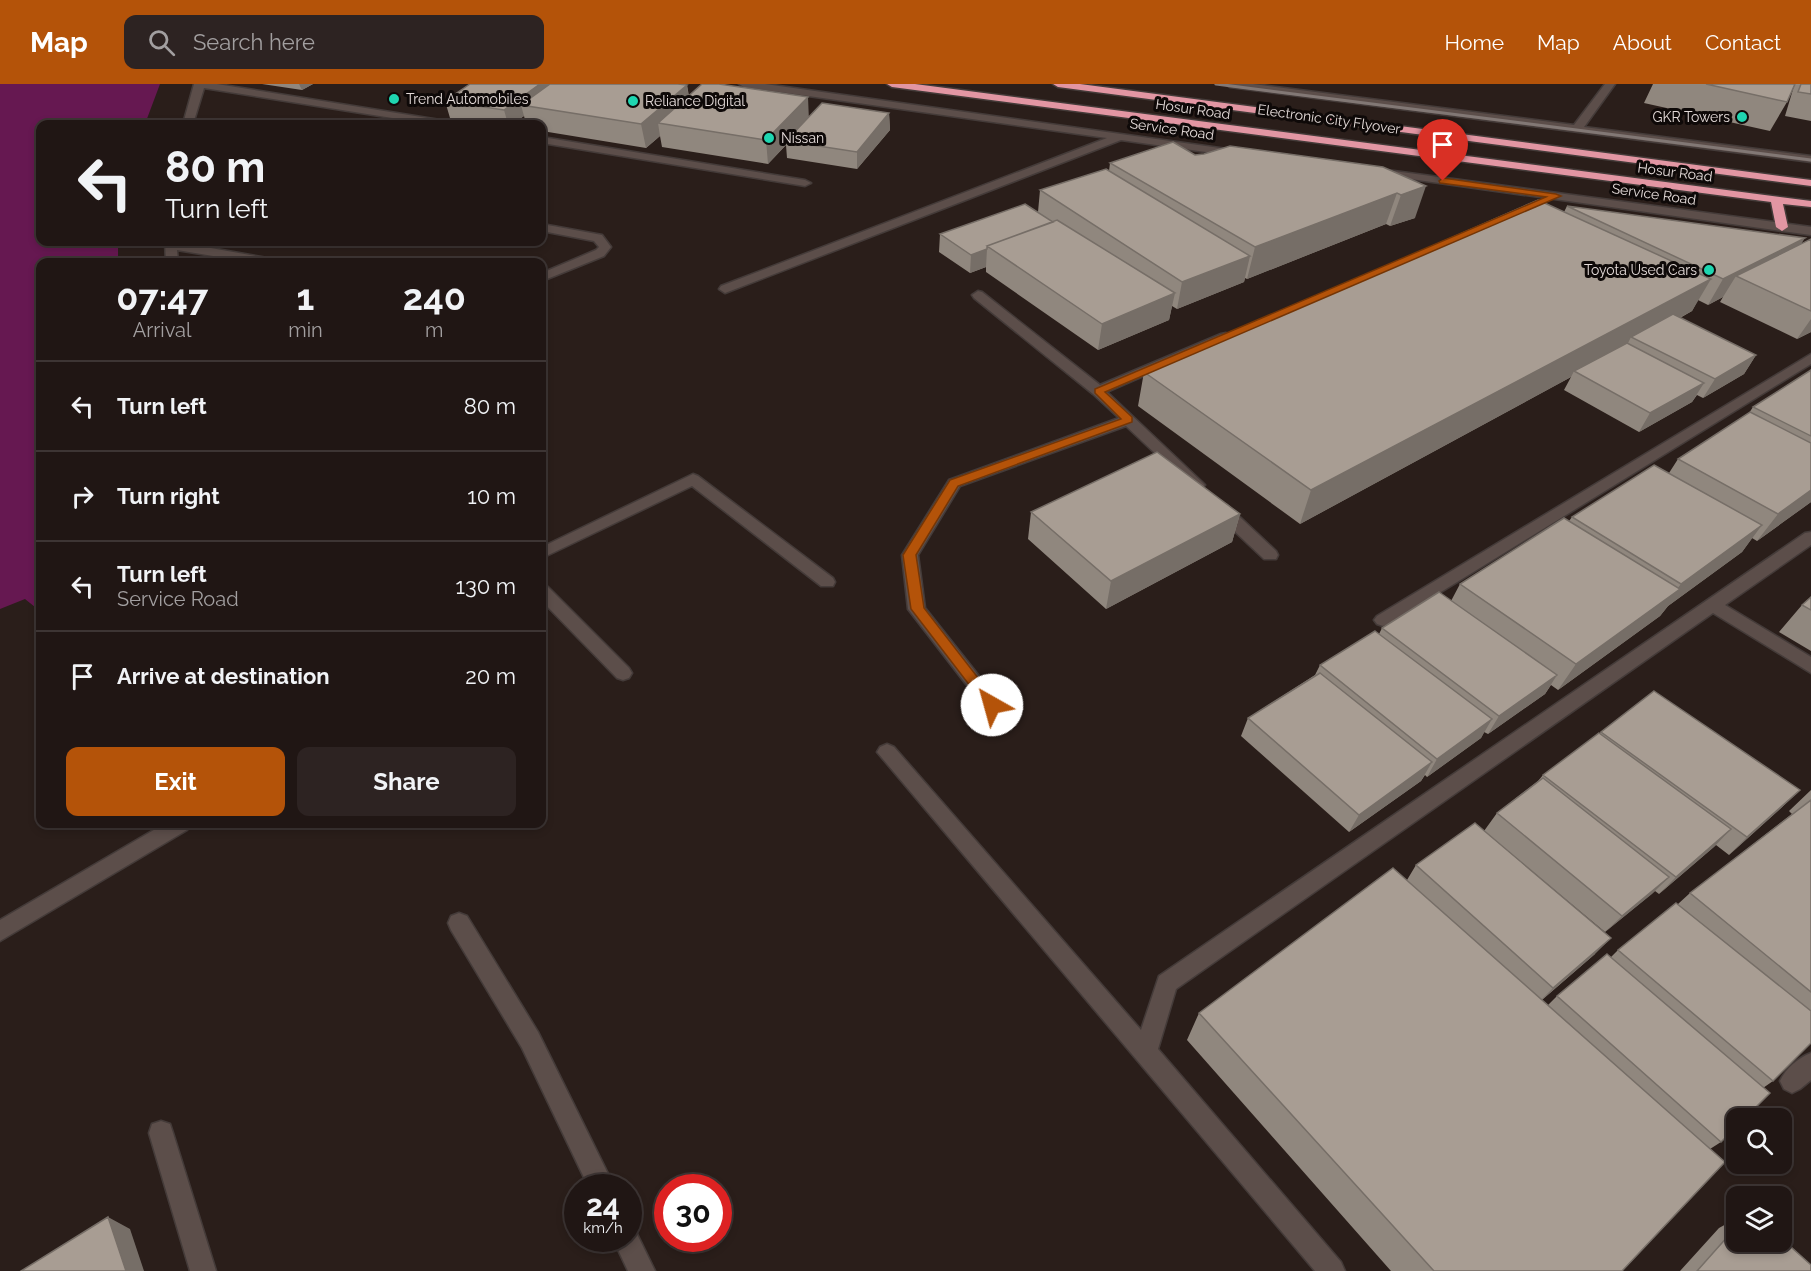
<!DOCTYPE html>
<html lang="en">
<head>
<meta charset="utf-8">
<style>
	body { margin:0; font-family:Raleway,sans-serif; background:#2d2322; color:#f1f3f6; height:100vh; display:flex; flex-direction:column; font-size:22px; white-space:nowrap }
	* { box-sizing:border-box; margin:0 }
	p { font-size:20px; color:#a29fa0 }
	.icon { flex:none; width:33px; height:33px; fill:none; stroke:currentColor; stroke-width:2; stroke-linecap:round; stroke-linejoin:round }
	.map { position:relative; flex:1; overflow:hidden }
	.panel { position:absolute; left:36px; top:174px; width:510px; height:570px; display:flex; flex-direction:column; background:#201614; border-radius:12px; box-shadow:0 3px 9px #0003,0 0 0 2px #3d3534 }
	.panel>* { flex:none }
	.banner { position:absolute; left:36px; top:36px; width:510px; height:126px; border-radius:12px; box-shadow:0 3px 9px #0003,0 0 0 2px #3d3534; background:#201614; color:#f1f3f6; overflow:hidden }
	.fabs { position:absolute; left:1726px; top:1024px; display:grid; gap:12px }
	.fabs a { display:grid; place-items:center; width:66px; height:66px; border-radius:12px; background:#201614; box-shadow:0 3px 9px #0003,0 0 0 2px #3d3534; font-size:30px }
	.speed { position:absolute; left:564px; top:1090px; display:flex; gap:12px; font-size:30px; font-weight:700; text-align:center }
	.speed>* { display:grid; place-content:center; width:78px; height:78px; border-radius:50%; background:#201614; box-shadow:0 3px 9px #0003,0 0 0 2px #3d3534; line-height:1 }
	.speed small { font-size:15px; font-weight:400 }
	.speed .limit { border:9px solid #d22; background:#fff; color:#111 }
	.pin { position:absolute; display:grid; place-items:center; width:51px; height:51px; color:#fff; margin:-62px -26px; border-radius:50% 50% 50% 0; rotate:-45deg; box-shadow:0 0 6px #0007 }
	.pin .icon { rotate:45deg }
	.me { position:absolute; width:66px; margin:-33px; rotate:322deg; stroke-linejoin:round; filter:drop-shadow(0 0 4px #0008) }
	.turn { display:flex; align-items:center; gap:21px; height:126px; padding:0 30px; font-size:27px }
	.turn .icon { width:78px; height:78px; stroke-width:2.5 }
	.turn b { display:block; font-size:42px; line-height:51px }
	.eta { display:flex; justify-content:space-evenly; align-items:center; height:102px; text-align:center }
	.eta b { font-size:36px; font-weight:700; line-height:42px }
	.primary-button { display:flex; gap:12px; margin-top:auto; padding:12px 30px }
	.primary-button a { flex:1; height:69px; border-radius:12px; background:#b45309; color:#fff; font-size:24px; font-weight:700; line-height:69px; text-align:center }
	.primary-button a+a { background:#2d2322; color:#f1f3f6 }
	ul { padding:0; list-style:none }
	li { display:flex; align-items:center; gap:18px; height:90px; padding:0 30px; border-top:2px solid #3d3534 }
	li div { flex:1 }
	li b { display:block; font-size:22px }
	li em { font-style:normal }
	header { display:flex; align-items:center; gap:36px; box-sizing:border-box; height:84px; padding:0 30px; background:#b45309; color:#fff }
	header strong { font-size:28px }
	nav { display:flex; gap:33px; margin-inline-start:auto; font-size:21px }
	.search { width:420px; height:54px; background:#2d2322; display:flex; align-items:center; gap:15px; box-sizing:border-box; padding:0 21px; border-radius:12px; color:#a29fa0; font-size:22px }
	.map>svg:first-child { display:block }
	.water { fill:#661851 }
	.lines { fill:none; stroke-linecap:round; stroke-linejoin:round }
	.minor-casing { stroke:#443b39; stroke-width:3 }
	.highway-casing { stroke:#443b39; stroke-width:3 }
	.minor { fill:#5c4e4a; fill-rule:evenodd }
	.highway { fill:#e296a3; fill-rule:evenodd }
	.rail { stroke:#827875; stroke-width:3 }
	.wall { fill:#90877e }
	.shaded-wall { fill:#766e67 }
	.building { fill:#a89d93; stroke:#766e67; stroke-width:1.5 }
	.route { fill:#b45309; stroke:#753606; stroke-width:1.5 }
	.poi-dot { fill:#1fd5b0; stroke:#0e0908; stroke-width:2 }
	.labels { text-anchor:middle; dominant-baseline:central; stroke-width:6; stroke-linejoin:round; paint-order:stroke }
	.far-poi-label { font-size:14px; fill:#e4dbd9; stroke:#0e0908; text-anchor:start }
	.far-street-label { font-size:14px; fill:#e4dbd9; stroke:#0e0908 }
</style>
</head>
<body>
<header>
<strong>Map</strong>
<div class="search"><svg class="icon" aria-label="search" viewBox="0 0 24 24"><circle cx="10" cy="10" r="6"/><path d="M15 15l6 6"/></svg>Search here</div>
<nav><a>Home</a><a>Map</a><a>About</a><a>Contact</a></nav>
</header>
<div class="map">
<svg width="1811" height="1187" viewBox="0 0 1811 1187">
	<rect width="100%" height="100%" fill="#2a1e1a"/>
	<path class="water" d="M0 0H160L145 40H40V158H118V178H40V527L25 515 0 525Z"/>
	<g class="lines">
		<g class="minor-casing">
			<path id="minor" d="M194 0H217L446 37 451 40H430L204 4 193 40H183Z
				M739 0H765L1241 67 1246 70 1241 73 1121 56 725 209 719 205 721 202 1107 54 744 3Z
				M1225 0H1253L1574 41 1605 0H1615L1584 43 1811 72V78L1230 3Z
				M542 53 805 96 811 99 805 102 542 59Z
				M1379 85 1811 143V151L1375 90 1374 88Z
				M542 140 602 151 611 163 604 172 542 197V189L596 166 599 163 594 157 542 147Z
				M165 158H177L267 174 273 178H249L177 166 178 178H166Z
				M978 207 982 208 1100 301 1221 250 1226 249 1233 253 1107 308 1202 398 1205 401 1202 404H1192L1126 342 960 402 918 471 925 524 998 616 1001 621 998 626 992 628 986 626 908 525 902 471 949 396 1119 334 1093 310 974 214 972 211Z
				M1811 270V280L1389 540 1383 542 1377 540 1374 536 1377 532Z
				M693 390 698 392 833 494 835 498 833 502H821L692 402 542 474V463Z
				M1221 420 1227 421 1276 467 1278 471 1276 475H1264L1215 429 1213 425Z
				M1811 448V461L1725 521 1811 573V589L1713 529 1176 905 1158 965 1341 1178 1345 1187H1315L877 668 880 663 887 660 894 663 1141 946 1159 892 1805 449Z
				M542 501 548 503 629 584 632 589 629 594 623 596 617 594 542 517Z
				M164 740H190L187 746 0 857V836Z
				M459 829 467 832 538 948 615 1104H589L522 964 451 846 448 839 451 832Z
				M1811 969V996L1800 1005 1792 1009 1784 1005 1780 997C1786 984 1798 974 1811 969Z
				M161 1037 170 1040 173 1049 216 1187H190L149 1049 152 1040Z
				M628 1143 635 1146 655 1187H628L613 1155H628Z"/>
		</g>
		<g class="highway-casing">
			<path id="highway" d="M887 0H915L1811 117V123L1783 120 1788 143 1782 147 1776 143 1771 118 892 3Z
				M1053 0H1080L1811 96V102L1058 3Z"/>
		</g>
		<use href="#minor" class="minor"/>
		<use href="#highway" class="highway"/>
		<path class="rail" d="M1216 0 1811 76"/>
	</g>
	<path class="wall" d="M262 0H313L302 6Z
		M1653 0H1811V37L1785 32 1794 2 1787 18 1770 47 1644 19Z
		M687 1 689 12 809 32 889 29 890 46 857 85 787 74 786 61 768 80 662 63 660 52 646 64 542 47V40H526L524 32 512 40H492L450 34 445 17Z
		M1195 71 1383 83 1415 134 1390 142 1386 140 1247 195 1245 194 1244 198 1177 225 1172 222 1169 236 1098 266 986 188V183L970 189 939 168 940 150 1038 128 1040 106 1109 87 1110 79Z
		M1567 122 1801 160 1811 155V248L1797 255 1720 218 1723 213 1708 221 1698 216 1692 227 1680 234 1756 271 1744 290 1703 314 1697 311 1692 318 1639 348 1564 306 1571 293 1300 440 1138 322 1144 288 1564 128Z
		M1811 286V418L1757 457 1752 454 1742 468 1668 522 1660 532 1558 606 1551 601 1545 610 1488 650 1484 648 1481 654 1427 693 1425 691 1421 697 1349 748 1241 652 1248 634 1315 591 1320 581 1379 550 1382 544 1451 517 1460 500 1569 437 1572 433 1669 389 1678 375 1749 329 1753 323Z
		M1031 428 1240 430 1232 458 1106 525 1028 455Z
		M1811 513V567L1779 548 1802 521Z
		M1601 648 1800 706 1781 724 1729 771 1716 761 1659 810 1655 807 1605 848 1484 747 1497 729 1538 697 1543 691Z
		M1811 706V959L1773 997 1763 1004 1721 1058 1710 1065 1622 1187H1391L1187 956 1199 929 1407 796 1416 781 1595 870 1542 916 1548 921 1557 912 1611 873 1618 866 1678 820 1690 809 1792 730 1789 727Z
		M1737 1134V1158L1811 1187H1680L1719 1144Z"/>
	<path class="shaded-wall" d="M299 0H313L302 6Z
		M540 0H560L521 21 524 32 512 40H508L504 26Z
		M687 1 690 25 658 39 660 52 646 64 641 40Z
		M808 13 809 37 786 57V61L768 80 766 56Z
		M889 29 890 46 857 85V68Z
		M1426 102 1415 134 1390 142 1401 111Z
		M1397 109 1386 140 1247 195 1255 163Z
		M1805 154 1788 180 1736 192 1723 213 1708 221 1723 195Z
		M987 165 986 183 970 189 971 171Z
		M1250 172 1244 198 1177 225 1182 198Z
		M1711 195 1692 227 1638 256 1631 253 1626 263 1574 287 1571 293 1300 440 1311 406Z
		M1175 209 1169 236 1098 266 1102 240Z
		M1811 235V248L1797 255Z
		M1756 271 1744 290 1703 314 1715 295Z
		M1704 299 1692 318 1639 348 1650 329Z
		M1811 406V418L1757 457 1778 430Z
		M1240 430 1232 458 1106 525 1111 497Z
		M1762 441 1742 468 1668 522 1660 532 1558 606 1576 580 1673 510 1681 500Z
		M1557 591 1545 610 1488 650 1499 632Z
		M1492 635 1481 654 1427 693 1437 675Z
		M1432 678 1421 697 1349 748 1359 731Z
		M1800 706 1781 724 1729 771 1747 753Z
		M1731 745 1714 763 1659 810 1676 793Z
		M1669 793 1652 810 1605 848 1622 832Z
		M1611 854 1595 870 1538 919 1553 904Z
		M108 1133 130 1145 144 1187H126Z"/>
	<path class="building" d="M470 0H540L504 26 445 17Z
		M550 0H678L687 1 641 40 521 21Z
		M702 0H719L808 13 766 56 658 39Z
		M1706 0H1795L1787 18Z
		M1801 0H1811V10L1798 8Z
		M822 19 889 29 857 68 786 57Z
		M1173 58 1195 71 1204 70 1230 62 1383 83 1426 102 1401 111 1397 109 1255 163 1110 79Z
		M1106 85 1250 172 1182 198 1040 106Z
		M1538 116 1711 195 1311 406 1144 288Z
		M1025 120 1053 138 987 162V165L971 171 940 150Z
		M1567 122 1805 154 1723 195Z
		M1057 136 1175 209 1102 240 987 162Z
		M1811 155V227L1736 192Z
		M1673 230 1756 271 1715 295 1631 253Z
		M1627 259 1704 299 1650 329 1574 287Z
		M1811 286V352L1753 323Z
		M1750 328 1811 359V406L1778 430 1678 375Z
		M1157 368 1240 430 1111 497 1031 428Z
		M1654 381 1762 441 1681 500 1572 433Z
		M1564 434 1680 505 1576 580 1460 500Z
		M1439 508 1557 591 1499 632 1382 544Z
		M1811 513V526L1802 521Z
		M1375 547 1492 635 1437 675 1320 581Z
		M1320 589 1432 678 1359 731 1248 634Z
		M1654 607 1800 706 1747 753 1601 648Z
		M1599 649 1731 745 1676 793 1543 691Z
		M1543 694 1669 793 1622 832 1497 729Z
		M1811 716V908L1690 809Z
		M1475 739 1611 854 1553 904 1416 781Z
		M1393 784 1725 1078 1622 1187H1434L1199 929Z
		M1676 819 1811 927V959L1773 997 1618 866Z
		M1607 870 1770 1009 1744 1035H1737V1042L1721 1058 1557 912Z
		M108 1133 126 1187H21Z
		M1737 1142V1158H1782V1155L1811 1181V1187H1697Z"/>
	<path class="route" d="M1443 94 1556 110 1561 112 1105 308 1132 333V338L958 402 916 471 924 524 999 621 997 624H987L911 525 903 471 950 396 1121 335 1095 309V305L1546 113 1440 99 1439 97Z"/>
	<g class="poi-dot">
		<circle cx="394" cy="15" r="6"/>
		<circle cx="633" cy="17" r="6"/>
		<circle cx="1742" cy="33" r="6"/>
		<circle cx="769" cy="54" r="6"/>
		<circle cx="1709" cy="186" r="6"/>
	</g>
	<g class="labels">
		<g class="far-poi-label">
			<text x="406" y="15">Trend Automobiles</text>
			<text x="645" y="17">Reliance Digital</text>
			<text x="1730" y="33" text-anchor="end">GKR Towers</text>
			<text x="781" y="54">Nissan</text>
			<text x="1697" y="186" text-anchor="end">Toyota Used Cars</text>
		</g>
		<g class="far-street-label">
			<text transform="translate(1193 25) rotate(8)">Hosur Road</text>
			<text transform="translate(1329 35) rotate(8)">Electronic City Flyover</text>
			<text transform="translate(1172 45) rotate(8)">Service Road</text>
			<text transform="translate(1675 88) rotate(7)">Hosur Road</text>
			<text transform="translate(1654 110) rotate(8)">Service Road</text>
		</g>
	</g>
</svg>
<div class="fabs">
<a><svg class="icon" aria-label="search" viewBox="0 0 24 24"><circle cx="10" cy="10" r="6"/><path d="M15 15l6 6"/></svg></a>
<a><svg class="icon" aria-label="layers" viewBox="0 0 24 24"><path d="M12 4l9 5-9 5-9-5zM3 14l9 5 9-5"/></svg></a>
</div>
<div class="speed"><div>24<small>km/h</small></div><div class="limit">30</div></div>
<div class="pin" style="left:1443px;top:97px;background:#d93025"><svg class="icon" aria-label="arrive" viewBox="0 0 24 24"><path d="M6 21V4h12l-3 4 3 4H6"/></svg></div>
<svg class="me" style="left:992px;top:621px" viewBox="-20 -20 40 40"><circle r="19" fill="#fff"/><path d="M0-13L10 11 0 6-10 11z" fill="#b45309"/></svg>
<div class="banner">
<div class="turn"><svg class="icon" aria-label="left" viewBox="0 0 24 24"><path d="M17 20v-9H6M10 6l-5 5 5 5"/></svg><div><b>80 m</b>Turn left</div></div>
</div>
<section class="panel">
<div class="eta">
<div><b>07:47</b><p>Arrival</p></div>
<div><b>1</b><p>min</p></div>
<div><b>240</b><p>m</p></div>
</div>
<ul>
<li><svg class="icon" aria-label="left" viewBox="0 0 24 24"><path d="M17 20v-9H6M10 6l-5 5 5 5"/></svg><div><b>Turn left</b></div><em>80 m</em></li>
<li><svg class="icon" aria-label="right" viewBox="0 0 24 24"><path d="M7 20v-9h11M14 6l5 5-5 5"/></svg><div><b>Turn right</b></div><em>10 m</em></li>
<li><svg class="icon" aria-label="left" viewBox="0 0 24 24"><path d="M17 20v-9H6M10 6l-5 5 5 5"/></svg><div><b>Turn left</b><p>Service Road</p></div><em>130 m</em></li>
<li><svg class="icon" aria-label="arrive" viewBox="0 0 24 24"><path d="M6 21V4h12l-3 4 3 4H6"/></svg><div><b>Arrive at destination</b></div><em>20 m</em></li>
</ul>
<div class="primary-button"><a>Exit</a><a>Share</a></div>
</section>
</div>
</body>
</html>
